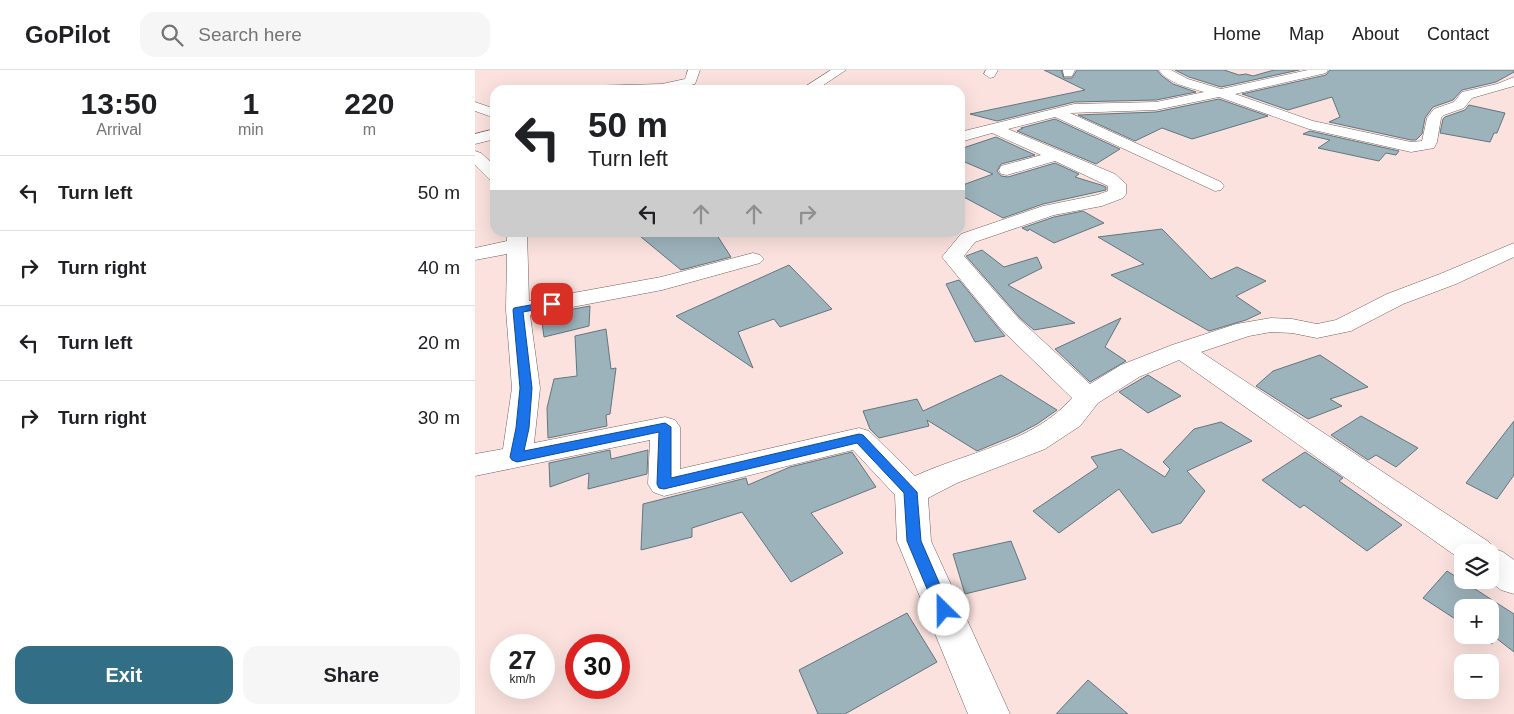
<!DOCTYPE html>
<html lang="en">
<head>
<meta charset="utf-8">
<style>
	body { margin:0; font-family:Arial,sans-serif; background:#f6f6f6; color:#202124; height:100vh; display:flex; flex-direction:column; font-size:19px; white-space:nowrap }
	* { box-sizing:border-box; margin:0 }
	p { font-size:16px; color:#757577 }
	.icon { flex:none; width:28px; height:28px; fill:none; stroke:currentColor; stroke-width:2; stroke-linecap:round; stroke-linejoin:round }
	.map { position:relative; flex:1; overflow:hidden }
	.drawer { display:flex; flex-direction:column; background:#fff; width:475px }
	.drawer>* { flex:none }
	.guide { position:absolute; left:15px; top:15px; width:475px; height:152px; border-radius:15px; box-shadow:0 5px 20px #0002; background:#fff; color:#202124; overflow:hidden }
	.buttons { position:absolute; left:979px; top:474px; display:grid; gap:10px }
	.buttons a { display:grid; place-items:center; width:45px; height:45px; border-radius:10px; background:#fff; box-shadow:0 5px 20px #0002; font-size:25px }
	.speed { position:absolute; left:15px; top:564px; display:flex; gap:10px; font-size:25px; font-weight:700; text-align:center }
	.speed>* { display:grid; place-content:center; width:65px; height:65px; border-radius:50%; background:#fff; box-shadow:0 5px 20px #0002; line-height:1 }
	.speed small { font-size:12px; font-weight:400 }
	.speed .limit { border:8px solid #d22; background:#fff; color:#111 }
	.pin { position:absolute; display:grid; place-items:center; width:42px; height:42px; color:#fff; margin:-21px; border-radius:10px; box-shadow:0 2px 8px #0006 }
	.me { position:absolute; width:55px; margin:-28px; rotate:337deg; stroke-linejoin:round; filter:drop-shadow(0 0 4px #0008) }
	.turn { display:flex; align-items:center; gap:18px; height:105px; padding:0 15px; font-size:22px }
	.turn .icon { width:65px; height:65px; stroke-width:2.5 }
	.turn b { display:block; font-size:35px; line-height:42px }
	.lanes { display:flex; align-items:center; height:48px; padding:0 15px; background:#0003; justify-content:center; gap:25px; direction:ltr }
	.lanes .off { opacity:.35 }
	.eta { display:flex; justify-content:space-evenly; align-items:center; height:85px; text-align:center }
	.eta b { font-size:30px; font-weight:600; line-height:35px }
	.button { display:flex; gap:10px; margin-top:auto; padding:10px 15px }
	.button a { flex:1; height:58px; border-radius:15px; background:#326e85; color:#fff; font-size:20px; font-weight:600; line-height:58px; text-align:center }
	.button a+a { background:#f6f6f6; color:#202124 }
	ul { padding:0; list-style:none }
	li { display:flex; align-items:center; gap:15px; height:75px; padding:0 15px; border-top:1px solid #e0e0e0 }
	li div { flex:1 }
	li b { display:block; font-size:19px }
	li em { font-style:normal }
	header { display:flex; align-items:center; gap:30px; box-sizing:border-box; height:70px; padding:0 25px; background:#fff; border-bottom:1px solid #e0e0e0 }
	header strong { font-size:24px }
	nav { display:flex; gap:28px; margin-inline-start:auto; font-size:18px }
	.search { width:350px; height:45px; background:#f6f6f6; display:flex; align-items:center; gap:12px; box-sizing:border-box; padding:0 18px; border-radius:15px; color:#757577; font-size:19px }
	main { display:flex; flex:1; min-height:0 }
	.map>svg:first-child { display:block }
	.building { fill:#9db3bc; stroke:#62767f }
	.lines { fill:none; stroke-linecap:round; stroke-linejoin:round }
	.street-casing { stroke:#745f5c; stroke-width:1 }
	.street { fill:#fff; fill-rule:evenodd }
	.route { fill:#1a73e8; stroke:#114b97 }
</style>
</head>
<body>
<header>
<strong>GoPilot</strong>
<div class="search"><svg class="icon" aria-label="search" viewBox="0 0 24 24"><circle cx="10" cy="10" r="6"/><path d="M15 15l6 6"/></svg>Search here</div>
<nav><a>Home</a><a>Map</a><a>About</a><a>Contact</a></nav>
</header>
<main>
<section class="drawer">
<div class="eta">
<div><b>13:50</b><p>Arrival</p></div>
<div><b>1</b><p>min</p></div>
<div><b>220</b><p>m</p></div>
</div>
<ul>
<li><svg class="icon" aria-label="left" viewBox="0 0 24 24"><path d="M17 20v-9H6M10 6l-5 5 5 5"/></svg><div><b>Turn left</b></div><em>50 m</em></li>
<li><svg class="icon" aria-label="right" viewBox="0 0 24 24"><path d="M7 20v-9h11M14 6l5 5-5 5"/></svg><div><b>Turn right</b></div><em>40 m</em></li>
<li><svg class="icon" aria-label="left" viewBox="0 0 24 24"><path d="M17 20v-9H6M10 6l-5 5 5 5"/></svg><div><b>Turn left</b></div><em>20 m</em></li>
<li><svg class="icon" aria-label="right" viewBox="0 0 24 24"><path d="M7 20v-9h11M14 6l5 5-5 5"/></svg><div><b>Turn right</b></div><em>30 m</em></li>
</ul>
<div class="button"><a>Exit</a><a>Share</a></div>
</section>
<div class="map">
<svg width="1039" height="644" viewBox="0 0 1039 644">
	<rect width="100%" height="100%" fill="#fbe2de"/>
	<path class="building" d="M569 0H586L589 8H597L602 0H682L687 6 698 14 721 22 681 30 599 32 522 51 495 44 610 20Z
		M700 0H749L764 5 771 4 778 6 799 0H824L746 17 714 7Z
		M855 0H1039V2L1021 12 987 20 978 30 958 37 950 48 947 64 941 70H936L854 52 865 47 857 27 813 40 767 24 851 5Z
		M744 29 793 46 717 69 687 58 660 71 603 45 681 42Z
		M994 35 1030 43 1022 63H1019L1015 72 965 63 968 49 970 47 990 40Z
		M580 49 645 79 621 94 542 61 548 58H546Z
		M835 61 924 81 921 85 911 83 904 91 843 78 855 70 828 64Z
		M521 67 560 85 526 94 522 101 526 106 533 107 580 93 604 104 600 107 626 115 631 117V120L568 134 528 148 485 125V116L518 104 485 90V79Z
		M608 141 629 153 579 173 554 159 553 161 547 158 579 147Z
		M687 159 736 209 762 197 791 211 761 226 786 243 771 250 734 261 636 205 669 194 623 167Z
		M160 162H240L256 187 206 200Z
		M507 180 529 197 562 187 567 198 533 215 600 253 559 260 545 248 491 186Z
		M314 195 357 239 305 257 299 249 263 262 278 298 201 246Z
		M484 210 525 260 530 266 500 272 471 214Z
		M115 236 114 256 69 267 66 245Z
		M646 248 630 277 651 291 615 312 580 279Z
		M131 259 136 299 141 298 135 344 131 345 132 356 73 368 72 338 79 309 102 306 100 266Z
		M845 285 893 317 855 329 867 336 833 349 781 316 798 301Z
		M526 305 582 340 562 354 543 364 502 381 452 350 454 356 404 368 395 359 388 341 442 329 448 341Z
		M673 305 706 326 673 343 644 322Z
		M886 346 943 378 921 397 901 385 893 390 856 365Z
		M1039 351V405L1022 429 991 413Z
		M746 352 777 371 712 401 730 421 706 453 677 463 644 419 584 463 558 441 623 397 616 387 646 379 690 407 695 399 688 392 719 359Z
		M135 380 136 389 173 380 172 404 113 419 114 403 75 417 74 393Z
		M377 382 401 417 336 443 368 483 316 512 267 442 217 458V467L166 480 168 434 271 408 273 415 315 397Z
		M830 382 868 408 864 411 927 455 892 481 829 435 825 438 787 410Z
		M536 471 551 509 490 524 478 484Z
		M972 501 1039 544V582L1021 568 1017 574 1004 565H1015V538H988V554L948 528Z
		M432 543 462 592 370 644H343L324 600Z
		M613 610 653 644H581Z"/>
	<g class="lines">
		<g class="street-casing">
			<path id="street" d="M213 0H225L220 14 195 20H104L111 16 187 14 210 9Z
				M356 0H371L341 20H325Z
				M511 0H523L519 7 515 8 509 4Z
				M588 0H600L597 6H589Z
				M684 0H696L713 9 746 19 833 0H853L851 3 760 24 838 51 936 72 947 71 952 48 959 39 979 32 987 22 1022 14 1039 7V16L997 28 989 38 969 45 966 48 962 72 959 78 936 82 834 59 744 27 681 40 595 43 746 112 749 116 746 120 740 121 580 47 533 59 640 104 651 114V124L648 128 627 136 579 145 500 172 489 186 544 249 615 314 646 295 697 275 761 254 796 248 817 249 842 254 861 250 912 224 965 204 1039 173V187L981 214 928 234 876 261 842 268 817 263 796 262 774 266 726 282 1014 472 1018 478 1028 482 1039 490V524L1026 520 1013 510H1015V482H988V491L704 290 664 307 623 333 605 356 570 379 482 413 453 428 456 471 535 644H493L422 471 420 425 378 380 189 426 178 422 173 414 175 370 0 406V384L28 379 37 318 31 240 32 184 0 190V178L32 171V162H52L54 231 186 207 278 183 285 185 289 189 285 193 187 220 55 245 65 318 59 373 190 347 200 350 205 357V399L384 358 394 361 440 406C492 382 558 373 597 328L526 259 467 187 486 164 568 136 622 125 633 121V116L580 91 532 105 526 104 524 100 526 96 566 85 517 63 485 72V62L599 34 681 32 729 22C713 17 694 14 684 0Z
				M0 32 20 39V48L0 41Z
				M20 59V69L0 74V64Z
				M0 81 6 83 20 96V110L14 109 0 95Z"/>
		</g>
		<use href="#street" class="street"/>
	</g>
	<path class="route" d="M77 231 81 234 80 236 48 242 57 318 54 358 49 381 190 353 196 357V408L384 364 388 365 442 422 446 471 476 540 474 545 469 547 463 545 432 471 429 423 382 373 189 419 184 418 182 414 184 362 42 392 37 390 35 387 41 358 45 318 38 240 39 238Z"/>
</svg>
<div class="buttons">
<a><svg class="icon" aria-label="layers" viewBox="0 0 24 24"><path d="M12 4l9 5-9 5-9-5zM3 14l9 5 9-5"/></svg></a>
<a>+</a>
<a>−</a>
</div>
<div class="speed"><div>27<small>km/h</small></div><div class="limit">30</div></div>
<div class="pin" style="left:77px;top:234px;background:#d93025"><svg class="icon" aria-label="arrive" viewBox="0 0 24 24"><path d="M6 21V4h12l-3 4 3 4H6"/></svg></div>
<svg class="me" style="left:469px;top:540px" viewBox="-20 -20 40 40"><circle r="19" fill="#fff"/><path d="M0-13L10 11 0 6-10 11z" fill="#1a73e8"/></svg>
<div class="guide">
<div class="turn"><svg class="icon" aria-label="left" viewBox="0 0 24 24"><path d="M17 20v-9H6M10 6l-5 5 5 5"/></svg><div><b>50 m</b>Turn left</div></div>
<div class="lanes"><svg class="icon" aria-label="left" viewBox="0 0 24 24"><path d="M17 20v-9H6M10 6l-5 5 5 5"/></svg><svg class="icon off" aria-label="ahead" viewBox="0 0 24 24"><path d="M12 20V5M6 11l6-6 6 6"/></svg><svg class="icon off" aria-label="ahead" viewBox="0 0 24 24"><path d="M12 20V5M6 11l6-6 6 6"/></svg><svg class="icon off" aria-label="right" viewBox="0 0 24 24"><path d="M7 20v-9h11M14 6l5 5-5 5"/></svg></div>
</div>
</div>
</main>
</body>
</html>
